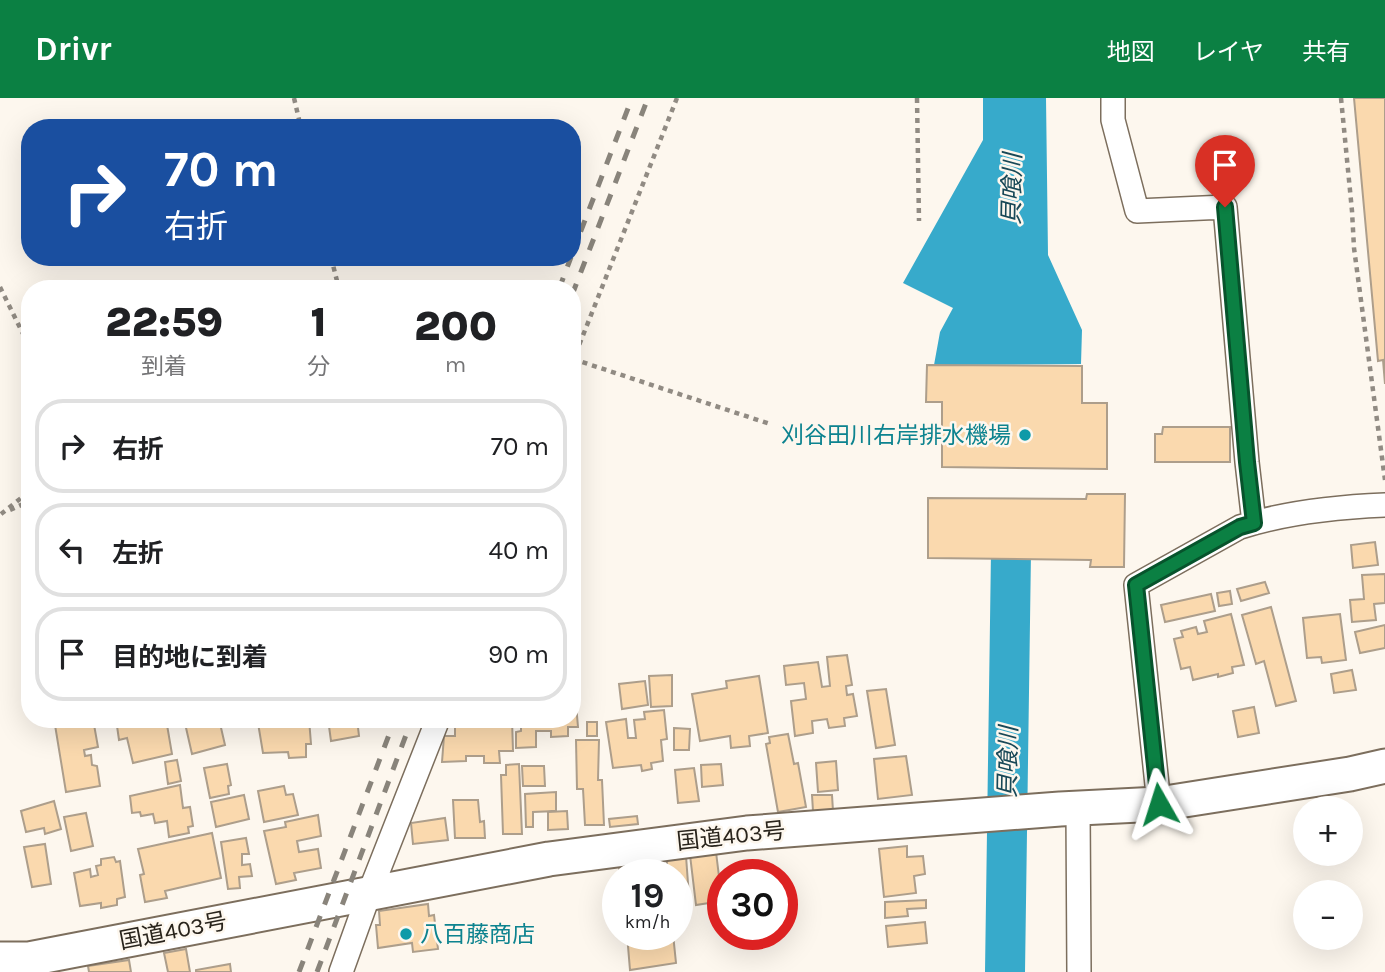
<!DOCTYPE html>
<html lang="ja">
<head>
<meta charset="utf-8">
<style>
	body { margin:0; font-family:Karla,"Noto Sans JP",sans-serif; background:#f6f6f6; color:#202124; height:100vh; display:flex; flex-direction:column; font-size:26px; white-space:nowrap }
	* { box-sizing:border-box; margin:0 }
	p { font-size:23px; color:#757577 }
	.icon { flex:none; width:38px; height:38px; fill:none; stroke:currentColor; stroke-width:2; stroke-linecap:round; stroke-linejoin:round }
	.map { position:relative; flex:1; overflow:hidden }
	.drawer { position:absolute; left:21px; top:182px; width:560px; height:448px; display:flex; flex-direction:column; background:#fff; border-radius:28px; box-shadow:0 7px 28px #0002 }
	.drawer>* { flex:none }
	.top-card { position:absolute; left:21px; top:21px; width:560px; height:147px; border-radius:28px; box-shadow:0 7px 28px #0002; background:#1a4fa0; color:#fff; overflow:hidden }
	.buttons { position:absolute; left:1293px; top:698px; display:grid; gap:14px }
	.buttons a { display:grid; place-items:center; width:70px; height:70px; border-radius:50%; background:#fff; box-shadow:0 7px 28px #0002; font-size:35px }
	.speed { position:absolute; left:602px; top:761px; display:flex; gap:14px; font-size:35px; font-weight:700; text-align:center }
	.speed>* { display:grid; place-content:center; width:91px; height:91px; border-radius:50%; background:#fff; box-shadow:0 7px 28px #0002; line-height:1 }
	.speed small { font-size:18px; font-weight:400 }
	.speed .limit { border:10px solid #d22; background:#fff; color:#111 }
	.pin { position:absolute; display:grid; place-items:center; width:60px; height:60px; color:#fff; margin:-72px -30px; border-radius:50% 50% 50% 0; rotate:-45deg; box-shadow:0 0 7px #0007 }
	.pin .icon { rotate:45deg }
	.me { position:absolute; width:77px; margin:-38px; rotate:354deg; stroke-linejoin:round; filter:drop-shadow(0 0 5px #0008) }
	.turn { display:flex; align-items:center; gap:24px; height:147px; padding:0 28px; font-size:32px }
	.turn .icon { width:91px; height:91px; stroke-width:2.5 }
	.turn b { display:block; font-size:49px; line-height:60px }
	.eta { display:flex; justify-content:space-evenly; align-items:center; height:119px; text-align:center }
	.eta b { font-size:42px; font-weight:800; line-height:49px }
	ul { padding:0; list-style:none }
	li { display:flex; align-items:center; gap:21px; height:94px; margin:0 14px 10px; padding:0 14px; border:4px solid #e0e0e0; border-radius:28px }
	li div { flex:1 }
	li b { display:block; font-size:26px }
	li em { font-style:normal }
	header { display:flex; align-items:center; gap:42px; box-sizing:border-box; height:98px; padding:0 35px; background:#0b8043; color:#fff }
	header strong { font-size:33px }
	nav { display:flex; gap:38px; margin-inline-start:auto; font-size:24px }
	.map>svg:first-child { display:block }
	.water { fill:#37aacb }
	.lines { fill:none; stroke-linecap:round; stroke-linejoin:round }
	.river { stroke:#37aacb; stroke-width:40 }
	.building { fill:#fad9ae; stroke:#ad9e8b; stroke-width:2 }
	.minor-casing { stroke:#7c6e5d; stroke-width:26 }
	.highway-casing { stroke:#7c6e5d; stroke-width:37 }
	.path { stroke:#918b83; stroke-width:4.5; stroke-dasharray:5 5; stroke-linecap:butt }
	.minor { stroke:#fff; stroke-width:23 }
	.highway { stroke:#fff; stroke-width:33 }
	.rail { stroke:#89847b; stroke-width:5; stroke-dasharray:12 12; stroke-linecap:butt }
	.route-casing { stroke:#07532c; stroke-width:18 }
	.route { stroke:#0b8043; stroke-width:12 }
	.culture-dot { fill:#0f9aa8; stroke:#fdf7ee; stroke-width:2.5 }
	.labels { text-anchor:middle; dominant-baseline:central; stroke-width:5; stroke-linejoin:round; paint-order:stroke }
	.culture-label { font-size:23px; fill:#0d838f; stroke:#fdf7ee; text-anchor:end }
	.street-label { font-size:23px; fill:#29241c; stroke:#fdf7ee }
	.water-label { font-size:24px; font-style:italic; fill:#184857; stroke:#fdf7ee }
</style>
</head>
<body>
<header>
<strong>Drivr</strong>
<nav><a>地図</a><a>レイヤ</a><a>共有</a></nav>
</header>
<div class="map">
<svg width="1385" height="874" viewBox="0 0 1385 874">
	<rect width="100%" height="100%" fill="#fdf7ee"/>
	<path class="water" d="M983 0H1046L1048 157 1082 232 1081 266 934 267 940 234 953 210 903 185 983 42Z"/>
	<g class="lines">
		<path class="river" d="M1005 874 1011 454"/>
	</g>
	<path class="building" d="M1354 0H1385V286L1383 262 1378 263Z
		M927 267 1082 268V305H1107V371L942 369V304H926Z
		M1163 329H1230V364H1155V336H1162Z
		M1087 396H1125L1124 469H1090L1091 462 928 460V400L1086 401Z
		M1375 444 1378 467 1353 470 1351 447Z
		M1385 476V505L1374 506 1376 522 1352 524 1350 502 1364 501 1362 477Z
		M1265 484 1269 495 1241 503 1237 491Z
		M1230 493 1232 506 1219 508 1217 495Z
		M1211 496 1215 513 1165 524 1161 507Z
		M1271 509 1296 603 1276 608 1264 563 1256 566 1242 517Z
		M1231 516 1244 567 1232 569 1233 575 1218 579V576L1193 582 1190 569 1181 571 1174 541 1183 539 1181 533 1196 529 1198 536 1207 534 1204 523Z
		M1340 516 1346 562 1322 565 1321 559 1307 560 1303 520Z
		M1385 527V550L1360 555 1355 534Z
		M847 557 852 587 846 588 847 597 853 596 857 618 844 620 845 628 829 630 827 621 812 623 813 635 795 638 791 603 806 601 804 585 786 587 784 568 818 564 822 589 830 588 827 559Z
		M1352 572 1356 592 1334 595 1331 576Z
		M672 577V608L651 609 649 578Z
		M759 578 768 635 749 638 750 648 731 650 730 638 700 643 692 596 727 590 726 583Z
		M645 583 648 607 622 611 619 586Z
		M886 591 895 647 876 650 867 593Z
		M572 594H575L578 629H568V638L551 639V633H536V649L516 650V634L521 633V621H572Z
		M1254 609 1259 635 1238 639 1233 613Z
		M664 612 667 641 661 642 663 663 651 665 652 671 642 673 641 667 613 670 606 624 626 621 628 640H636L634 622 645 621 644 614Z
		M81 621H93L98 649 84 652 85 658 91 657 92 667 97 668 100 688 66 694 55 627Z
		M116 621H166L172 656 133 665 127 640 119 642Z
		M184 621H219L225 647 192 656Z
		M262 621H309L311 646H306V659L289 660 288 654 263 655 258 625H263Z
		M328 621H357L359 638 331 643Z
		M469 621H512L513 653H499L500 665H484V658H466V663L442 664 444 638H455V626H469Z
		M587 624H597V638H587Z
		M674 630 690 631 689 652H674Z
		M788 636 794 666 798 665 806 709 778 714 766 646 770 645 769 639Z
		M576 642H599L598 682H602L604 727H585L583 691H577Z
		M906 658 912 697 878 701 874 661Z
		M177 662 181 683 168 686 165 664Z
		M836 663 838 692 818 694 816 665Z
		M227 666 231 687 228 688 229 696 210 700 204 670Z
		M519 666 522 736H503L501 677H506V667Z
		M721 666 723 687 702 689 701 667Z
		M522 668H544L545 688H523Z
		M694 670 699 703 678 705 675 672Z
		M180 687 183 710 190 709 193 728 188 729 189 735 169 739 167 723 155 725 153 716 141 718 140 714 132 715 130 698Z
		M284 688 286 697 293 696 298 717 264 724 258 693Z
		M556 694V713L533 714V729H526L525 696Z
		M244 697 249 721 216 729 211 704Z
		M812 697H832L833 713H813Z
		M453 702H478L480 724 484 723 485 740H455Z
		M54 703 61 731 45 736 44 730 26 734 21 713Z
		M567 713 568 731 548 732V714Z
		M86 715 93 748 71 753 64 719Z
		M318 717 321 738 297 743 299 754 318 751 321 770 294 775 296 782 276 786 264 733 286 729 285 724Z
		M637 718 638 726 610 729 609 721Z
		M445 720 448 742 413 746 411 725Z
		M212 735 221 780 165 793 167 800 145 804 140 777 144 776 138 751Z
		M246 740 249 756H242V767L250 766 252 778 239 779 240 790 228 791 221 744Z
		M45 746 51 786 32 789 24 749Z
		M907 748V759L923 758 925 776 914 778 916 795 884 799 879 751Z
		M716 754 722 803 696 807 690 757Z
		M686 758 689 799H677V777H656V776L667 775V759Z
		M114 759 116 764 120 763 125 799 117 801V807L101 810V805L80 808 74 775 90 771 91 779 98 777 96 768 101 767V761Z
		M641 768 642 777H620L619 769Z
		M926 802V810L907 811 908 818 885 820V804Z
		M428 806 429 818 434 817 438 851 413 854 412 845 378 850 376 827H380L379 813Z
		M925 824 927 845 888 849 886 828Z
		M627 836H673L676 865 630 872Z
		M186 851 190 874H168L164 855Z
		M129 862 131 874H89L88 868Z
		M230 866 231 874H196V872Z"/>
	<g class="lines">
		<g class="minor-casing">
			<path id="minor" d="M1113 0V22L1137 113 1225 109 1247 364 1254 425
				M1159 706 1136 487 1240 429C1287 414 1336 409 1385 407
				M1078 711 1079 874
				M341 874 369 796 438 621"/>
		</g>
		<g class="highway-casing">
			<path id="highway" d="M0 861H29L549 761 747 735 1060 711 1159 706 1350 676 1385 668"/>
		</g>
		<path class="path" d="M294 0 301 30
			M917 0 919 123
			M1341 0 1352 113 1354 150 1385 382
			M331 159 339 191
			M0 189 30 250
			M573 261 770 326
			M572 265 677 0
			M10 412 30 403
			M1 416 30 393"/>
		<use href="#minor" class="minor"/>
		<use href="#highway" class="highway"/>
		<path class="rail" d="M572 156 632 0
			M559 191 571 159
			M572 197 648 0
			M299 874 395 621
			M317 874 412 621"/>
	</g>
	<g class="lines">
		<g class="route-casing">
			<path id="route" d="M1159 706 1136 487 1240 429 1254 425 1247 364 1225 109"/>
		</g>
		<use href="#route" class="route"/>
	</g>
	<g class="culture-dot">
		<circle cx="1025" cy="337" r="7"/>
		<circle cx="406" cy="836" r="7"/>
	</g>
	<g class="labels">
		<g class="culture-label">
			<text x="1011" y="337">刈谷田川右岸排水機場</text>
			<text x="420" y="836" text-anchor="start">八百藤商店</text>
		</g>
		<g class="street-label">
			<text transform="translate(731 738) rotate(-6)">国道403号</text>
			<text transform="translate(173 833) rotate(-11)">国道403号</text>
		</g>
		<g class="water-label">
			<text transform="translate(1012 91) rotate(-89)">貝喰川</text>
			<text transform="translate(1008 664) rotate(-89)">貝喰川</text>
		</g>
	</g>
</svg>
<div class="buttons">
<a>+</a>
<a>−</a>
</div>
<div class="speed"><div>19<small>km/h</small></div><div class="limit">30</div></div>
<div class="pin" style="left:1225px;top:109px;background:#d93025"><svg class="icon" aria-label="arrive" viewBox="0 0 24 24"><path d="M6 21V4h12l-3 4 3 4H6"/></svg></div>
<svg class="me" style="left:1159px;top:706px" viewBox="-20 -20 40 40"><path d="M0-17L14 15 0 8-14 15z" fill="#0b8043" stroke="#fff" stroke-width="4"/></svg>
<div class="top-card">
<div class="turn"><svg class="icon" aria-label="right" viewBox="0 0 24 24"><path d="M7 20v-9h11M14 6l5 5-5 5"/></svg><div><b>70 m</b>右折</div></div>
</div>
<section class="drawer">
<div class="eta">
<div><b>22:59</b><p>到着</p></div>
<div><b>1</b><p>分</p></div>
<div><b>200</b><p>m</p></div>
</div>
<ul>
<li><svg class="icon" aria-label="right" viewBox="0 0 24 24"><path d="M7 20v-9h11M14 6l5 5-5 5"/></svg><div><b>右折</b></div><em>70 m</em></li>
<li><svg class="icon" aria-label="left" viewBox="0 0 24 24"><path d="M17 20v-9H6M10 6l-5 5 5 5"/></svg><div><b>左折</b></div><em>40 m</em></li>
<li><svg class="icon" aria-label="arrive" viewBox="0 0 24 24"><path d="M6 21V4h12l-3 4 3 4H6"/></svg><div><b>目的地に到着</b></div><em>90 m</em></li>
</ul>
</section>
</div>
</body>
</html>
